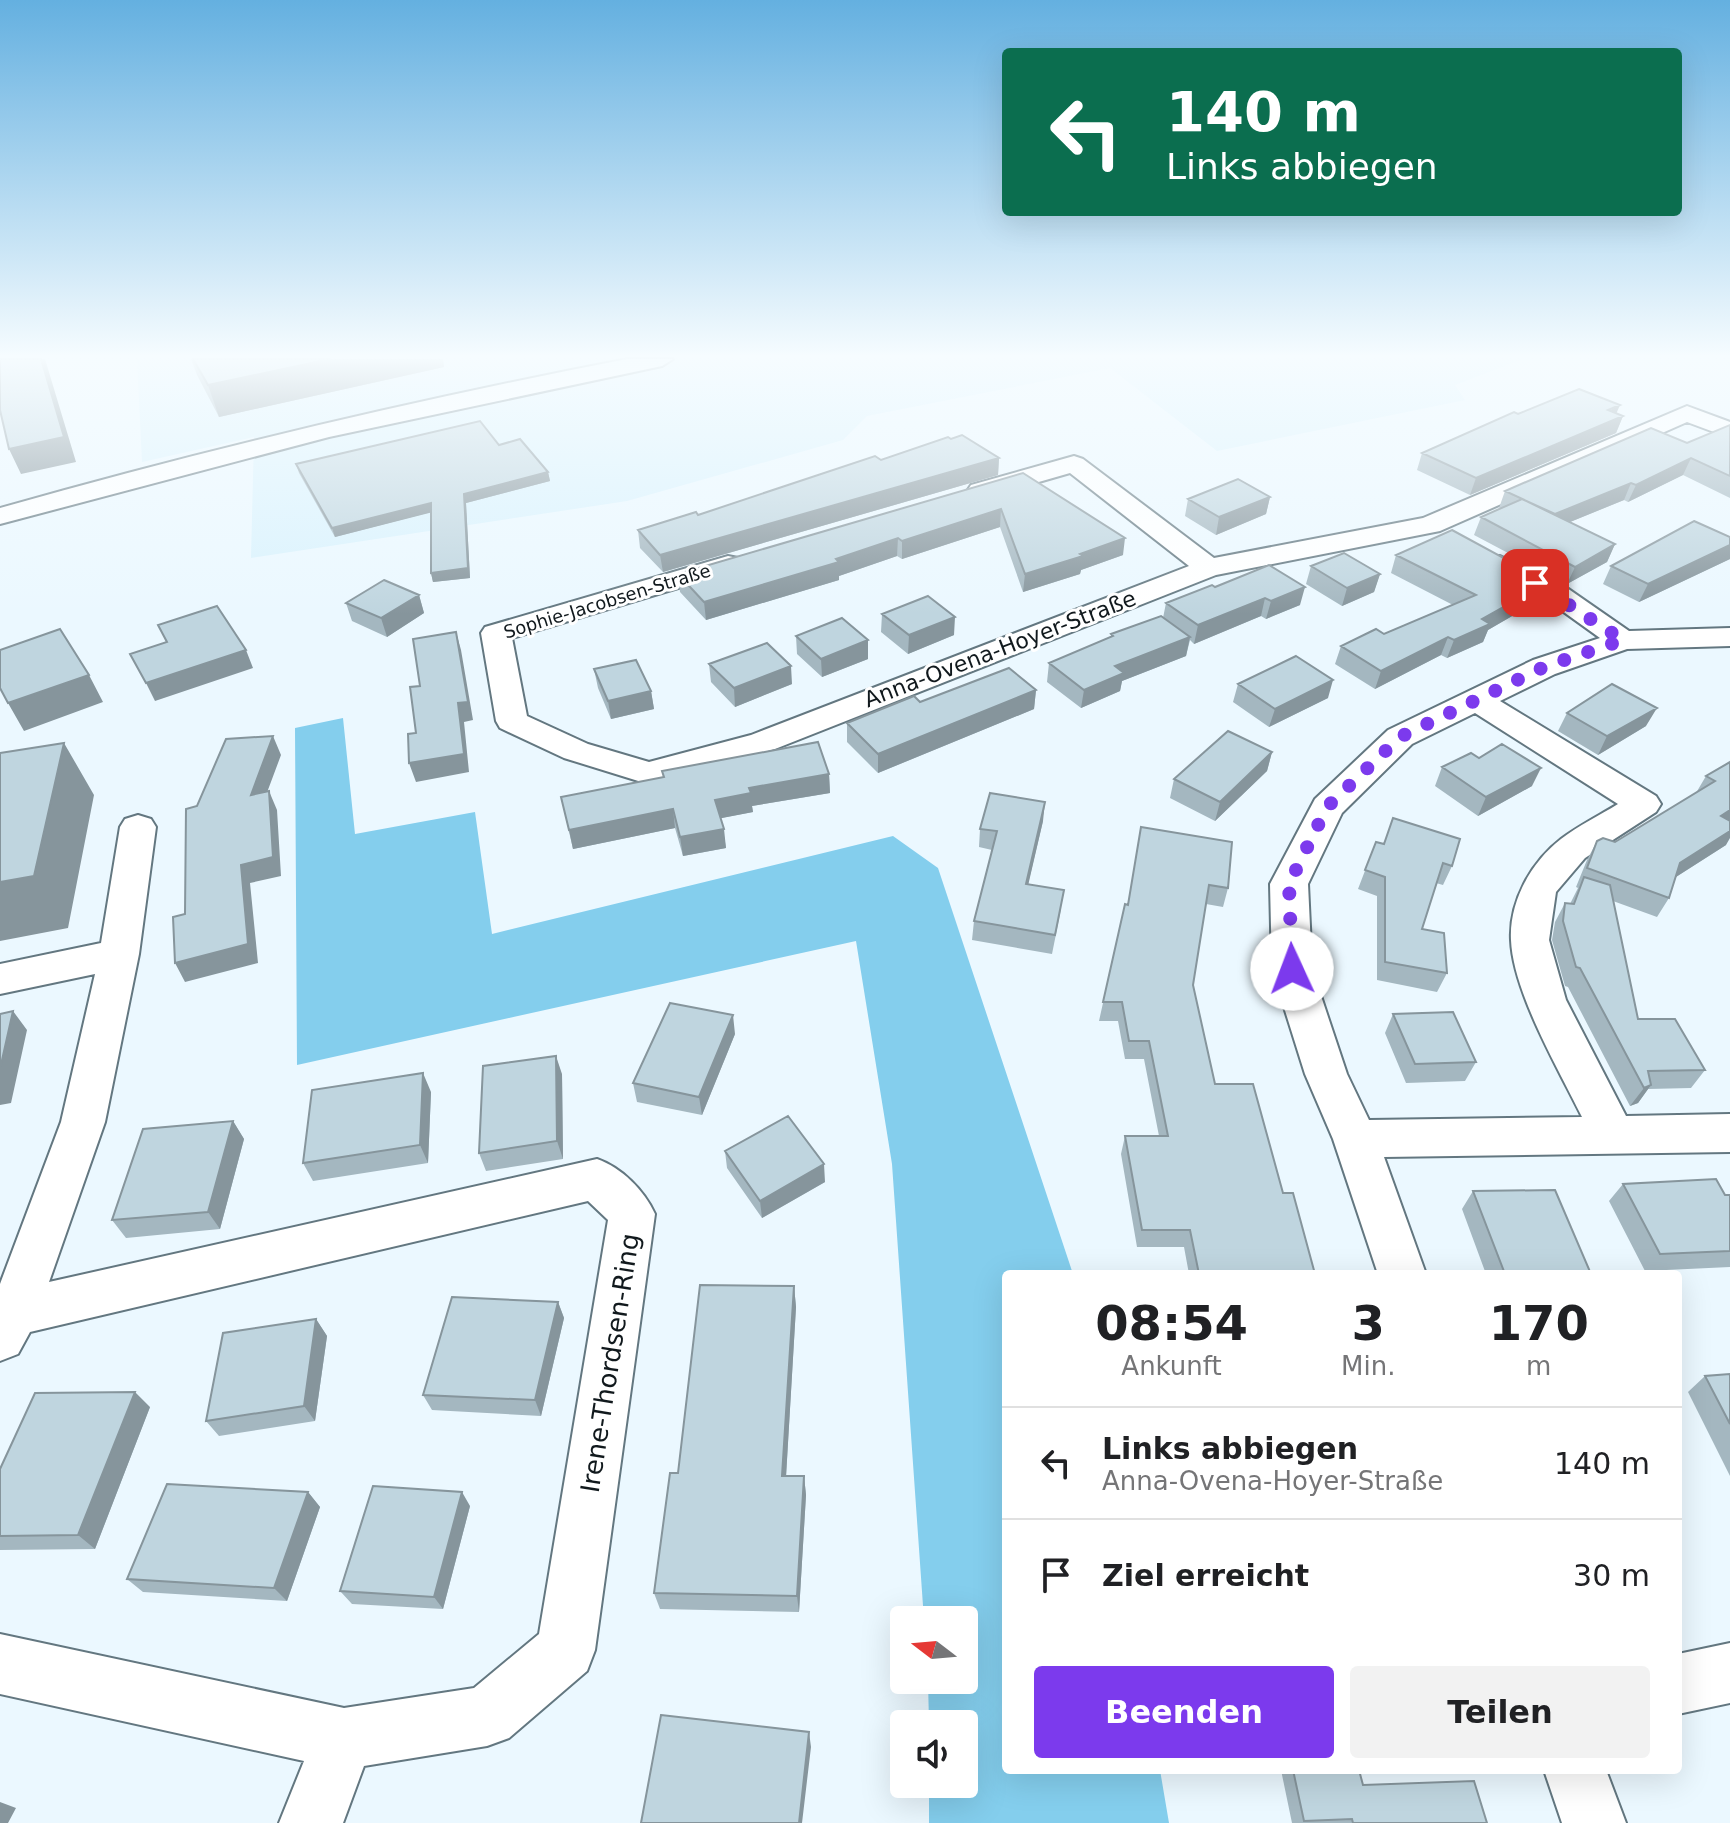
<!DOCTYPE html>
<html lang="de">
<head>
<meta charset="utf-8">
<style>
	body { margin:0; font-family:"DejaVu Sans",sans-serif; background:#f2f2f2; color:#202124; height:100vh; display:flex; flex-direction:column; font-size:30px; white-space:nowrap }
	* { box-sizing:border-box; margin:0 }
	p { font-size:26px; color:#757577 }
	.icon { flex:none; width:44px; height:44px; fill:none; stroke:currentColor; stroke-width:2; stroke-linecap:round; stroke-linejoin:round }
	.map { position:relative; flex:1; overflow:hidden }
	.panel { position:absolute; left:1002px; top:1270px; width:680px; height:504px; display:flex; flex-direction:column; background:#fff; border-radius:8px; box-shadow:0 8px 32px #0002 }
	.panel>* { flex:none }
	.banner { position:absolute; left:1002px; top:48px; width:680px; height:168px; border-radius:8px; box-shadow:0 8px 32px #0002; background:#0b6e4f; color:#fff; overflow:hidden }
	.needle { width:52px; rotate:286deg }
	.buttons { position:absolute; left:890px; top:1606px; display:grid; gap:16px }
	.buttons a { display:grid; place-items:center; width:88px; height:88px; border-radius:8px; background:#fff; box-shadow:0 8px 32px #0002; font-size:40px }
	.pin { position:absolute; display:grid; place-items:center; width:68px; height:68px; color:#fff; margin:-34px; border-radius:16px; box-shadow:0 4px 12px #0006 }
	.me { position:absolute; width:88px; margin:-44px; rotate:358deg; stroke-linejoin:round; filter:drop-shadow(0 0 6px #0008) }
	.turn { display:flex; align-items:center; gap:28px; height:168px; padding:0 32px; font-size:36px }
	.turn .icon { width:104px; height:104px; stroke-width:2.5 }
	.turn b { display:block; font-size:56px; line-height:68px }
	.eta { display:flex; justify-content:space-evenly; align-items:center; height:136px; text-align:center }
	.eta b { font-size:48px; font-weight:600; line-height:56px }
	.cta { display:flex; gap:16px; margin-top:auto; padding:16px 32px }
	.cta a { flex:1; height:92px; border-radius:8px; background:#7c3aed; color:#fff; font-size:32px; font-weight:600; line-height:92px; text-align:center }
	.cta a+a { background:#f2f2f2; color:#202124 }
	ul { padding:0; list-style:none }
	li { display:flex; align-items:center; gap:24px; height:112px; padding:0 32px; border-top:2px solid #e0e0e0 }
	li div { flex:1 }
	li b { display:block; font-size:30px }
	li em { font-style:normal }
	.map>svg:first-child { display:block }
	.built { fill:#d9f2fd }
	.green { fill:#84ceed }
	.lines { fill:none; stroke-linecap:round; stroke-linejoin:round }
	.minor-casing { stroke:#637780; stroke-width:4 }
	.minor { fill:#fff; fill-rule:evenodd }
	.wall { fill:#a4b7c0 }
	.shaded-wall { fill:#86959c }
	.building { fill:#bfd5df; stroke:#86959c; stroke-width:2 }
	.route { stroke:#7c3aed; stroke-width:14; stroke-dasharray:0 25.2 }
	.labels { text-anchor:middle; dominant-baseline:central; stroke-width:6; stroke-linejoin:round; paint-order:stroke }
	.far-street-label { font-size:18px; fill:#11191d; stroke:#fff }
	.street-label { font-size:22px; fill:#11191d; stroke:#fff }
	.near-street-label { font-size:26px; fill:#11191d; stroke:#fff }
</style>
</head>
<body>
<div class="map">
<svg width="1730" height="1823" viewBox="0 0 1730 1823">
	<rect width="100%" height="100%" fill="#ebf8ff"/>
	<path class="built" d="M137 359H1523L1455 385 1465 400 1217 451 1110 368 867 416 843 440 627 501 251 558 254 437 142 462Z"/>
	<path class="green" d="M343 718 355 834 475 812 492 934 893 836 938 868 1073 1274H1006V1770H1160L1169 1823H929V1784H964V1724H929L928 1680H964V1620H924L892 1164 856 941 297 1065 295 728Z"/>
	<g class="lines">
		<g class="minor-casing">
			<path id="minor" d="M627 359H673L662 366 329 437 0 524V508C207 449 416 400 627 359Z
				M1687 406 1730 422V438L1687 422 1440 531 1216 575 775 749 648 784 564 758 500 728 496 721 481 633 485 627 728 556 738 558 742 564 738 570 512 638 527 716 588 744 649 762 751 735 1189 566 1070 473 980 499 971 497 967 491 971 485 1074 456 1083 459 1214 558 1423 518Z
				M1500 556 1567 588 1629 631 1730 628V646L1627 649 1555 674 1500 701 1656 796 1661 804 1656 812 1585 858 1556 892 1549 940 1566 1000 1626 1116 1730 1114V1152L1384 1157 1426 1274H1378L1333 1139 1305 1074 1272 969 1270 884 1315 799 1388 730 1533 660 1600 638 1547 600 1490 570 1486 564 1490 558ZM1475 713 1618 804C1600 815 1578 826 1561 839 1531 862 1509 902 1511 940 1513 992 1559 1070 1582 1117L1369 1120 1347 1074 1312 969 1308 884 1342 813 1412 744Z
				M138 815 151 819 156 827 139 954 105 1122 49 1282 597 1159C622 1168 644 1190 655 1214L595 1650 587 1671 509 1738 487 1746 364 1766 343 1823H279L304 1761 0 1694V1634L344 1708 474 1688 539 1634 608 1220 588 1201 30 1332 18 1354 0 1361V1284L61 1122 95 974 0 994V964L101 943 120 827 125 819Z
				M1730 1643V1703L1678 1714V1654Z
				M1544 1770H1606L1626 1823H1562Z"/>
		</g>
		<use href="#minor" class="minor"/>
	</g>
	<path class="wall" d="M191 359H443L444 367 219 417 197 375Z
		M1616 413 1623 416 1616 433 1470 495 1417 470 1422 453 1518 414Z
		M1730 425V498L1683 475 1628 502 1624 500 1570 522 1615 544 1607 562 1567 584 1474 535 1481 517 1500 509 1499 508 1505 491 1687 443Z
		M951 439 999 458 998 475 663 572 640 548 638 530 698 515Z
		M296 464 548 472 550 481 466 503 470 578 433 582 431 573V512L335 537 299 473Z
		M1023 473 1123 555 1081 570 1080 574 1023 592 1000 527 902 559 897 556 839 576V580L706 620 680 592 678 574Z
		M1270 497 1266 514 1216 535 1185 516 1188 499Z
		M1396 555 1548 582 1540 600 1488 630 1483 642 1447 658 1441 655 1375 689 1335 664 1341 646 1384 634 1453 605 1391 573Z
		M1730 559 1639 602 1603 584 1611 566Z
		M1311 566 1380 574 1374 592 1342 606 1306 584Z
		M1215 587 1300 605 1266 619 1261 616 1194 644 1190 640 1186 656 1122 681 1120 691 1081 708 1047 682 1049 663 1111 637V634L1163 618 1166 603Z
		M419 595 424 613 387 637 352 621 346 603Z
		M882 614 954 635 908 654 881 632Z
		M796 636 868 640V659L822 677 797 654Z
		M709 664 792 684 735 707 711 682Z
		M594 669 651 691 654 709 611 719 598 688Z
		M1238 684 1328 698 1269 727 1233 702Z
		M1036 690 1034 709 878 773 847 742V723L920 702Z
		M1567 713 1646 726 1598 755 1558 731Z
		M1272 752 1267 771 1215 821 1170 798 1174 779Z
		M1479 758 1532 786 1478 816 1435 786 1442 767Z
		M1730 762 1726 845 1676 877 1669 898 1657 917 1613 901 1638 1019 1705 1070 1691 1088 1648 1089 1638 1103 1630 1106 1568 987 1565 986 1552 940 1555 922 1565 903 1570 904 1578 888 1576 887 1587 860 1597 841 1615 842 1696 793 1706 776Z
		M662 771 829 774 830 793 752 806 753 812 721 818 726 848 683 856 675 828 573 849 561 797 663 777Z
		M1043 821 1028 884 1061 909 1052 954 972 940 974 921 992 850 979 847 980 829Z
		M1141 827 1228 888 1223 907 1206 904 1193 985 1215 1084 1283 1193 1315 1274H1189L1184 1247H1137L1121 1154 1125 1136H1159L1144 1059H1125L1118 1021H1099L1125 904 1128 905Z
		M1376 842 1452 866 1443 885 1436 883 1422 929 1447 973 1437 992 1377 980V896L1358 889Z
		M1393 1014 1476 1062 1465 1081 1406 1083 1385 1033Z
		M735 1034 702 1115 637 1102 633 1083Z
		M562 1074 563 1159 486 1171 479 1153Z
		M431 1092 428 1163 313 1181 303 1163Z
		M233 1121 244 1139 220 1229 126 1238 112 1220Z
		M725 1151 825 1182 762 1218 727 1168Z
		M1623 1184 1730 1195V1267L1645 1271 1609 1201Z
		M1473 1191 1591 1274H1486L1462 1209Z
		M794 1286 796 1307 786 1476H804L806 1495 799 1612 660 1609 654 1593 678 1473Z
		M558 1302 564 1318 541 1416 432 1410 423 1395Z
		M316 1319 327 1336 315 1421 219 1436 206 1421Z
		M1730 1374V1476L1688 1392 1705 1376Z
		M150 1407 95 1549 0 1550V1469Z
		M308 1492 320 1507 287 1601 143 1592 127 1579Z
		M470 1506 443 1609 352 1604 340 1591Z
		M1281 1770H1359L1363 1785 1487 1823H1292Z"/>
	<path class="shaded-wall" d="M41 359H45L76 462 21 474 9 449Z
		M330 359H443L444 367 219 417 208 385Z
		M1620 405 1613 421 1623 416 1616 433 1470 495 1476 478Z
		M999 458 998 475 663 572 660 555Z
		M1691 458 1683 475 1628 502 1636 485Z
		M548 472 550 481 466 503 470 578 433 582 431 573 464 494Z
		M1631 483 1624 500 1548 531 1555 514Z
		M1270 497 1266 514 1216 535 1219 517Z
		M431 503 433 512 335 537 332 528Z
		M1001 509 1000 527 902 559V541Z
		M898 538 897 556 839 576V580L706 620 704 602Z
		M1125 538 1123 555 1081 570 1080 574 1023 592 1025 574Z
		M1615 544 1607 562 1567 584 1575 567Z
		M1730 545V559L1639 602 1648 584Z
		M1380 574 1374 592 1342 606 1347 588Z
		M1548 582 1540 600 1488 630 1483 642 1447 658 1454 640 1482 619Z
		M1305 587 1300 605 1266 619 1271 601Z
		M419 595 424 613 387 637 381 618Z
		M1265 598 1261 616 1194 644 1198 625Z
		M955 617 954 635 908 654 909 635Z
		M456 632 461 650 473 720 464 722 469 772 416 782 409 763 458 703Z
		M1190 637 1186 656 1122 681 1120 691 1081 708 1084 690 1115 666Z
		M1448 637 1441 655 1375 689 1381 671Z
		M868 640V659L822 677 821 659Z
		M246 650 253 668 155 701 146 683Z
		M791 666 792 684 735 707 734 688Z
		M89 675 103 702 24 731 8 703Z
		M1333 680 1328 698 1269 727 1275 709Z
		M1036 690 1034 709 878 773V754Z
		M651 691 654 709 611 719 608 701Z
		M1657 708 1646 726 1598 755 1607 736Z
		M273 736 281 755 259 814 251 795Z
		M64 743 94 795 68 928 0 941V882Z
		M1272 752 1267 771 1215 821 1220 802Z
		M1541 768 1532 786 1478 816 1486 797Z
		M829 774 830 793 752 806 753 812 717 819 715 800 749 788Z
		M269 791 277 810 281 876 250 883 258 963 185 982 175 963 241 865Z
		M1045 802 1043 821 1024 903 1026 884Z
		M673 809 675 828 573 849 569 830Z
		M1730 810V821L1721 816Z
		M724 829 726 848 683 856 680 837Z
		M1730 831V838L1726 845 1668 882 1680 863Z
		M13 1011 27 1030 11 1103 0 1105V1069Z
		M733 1015 735 1034 702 1115 699 1097Z
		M556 1056 562 1074 563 1159 557 1141Z
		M423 1073 431 1092 428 1163 420 1145Z
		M1651 1085 1638 1103 1630 1106 1644 1088Z
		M233 1121 244 1139 220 1229 208 1212Z
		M824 1164 825 1182 762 1218 760 1201Z
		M794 1286 796 1307 785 1494 782 1476Z
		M558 1302 564 1318 541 1416 535 1400Z
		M316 1319 327 1336 315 1421 304 1406Z
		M135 1392 150 1407 95 1549 78 1535Z
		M804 1476 806 1495 799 1612 797 1596Z
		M308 1492 320 1507 287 1601 274 1588Z
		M462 1492 470 1506 443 1609 434 1597Z
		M809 1732 811 1747 802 1823H799Z
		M0 1802 16 1808 8 1823H0Z"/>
	<path class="building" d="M0 359H41L64 437 9 449 0 410Z
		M193 359H330L208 385Z
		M1579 389 1620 405 1608 410 1623 416 1476 478 1422 453 1514 412 1518 414Z
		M480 421 499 445 520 439 548 472 464 494 468 568 431 573V503L332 528 296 464Z
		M1730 425V476L1691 458 1636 485 1631 483 1555 514 1505 491 1651 428 1687 443Z
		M962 435 999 458 660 555 638 530 696 512 698 515 875 456 881 460 948 437 951 439Z
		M1023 473 1125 538 1080 554 1083 556 1025 574 1001 509 902 541 898 538 836 559 839 562 704 602 678 574Z
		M1238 479 1270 497 1219 517 1188 499Z
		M1522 499 1615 544 1575 567 1481 517Z
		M1694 521 1730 537V545L1648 584 1611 566Z
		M1452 530 1548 582 1482 619 1490 624 1454 640 1448 637 1381 671 1341 646 1376 629 1384 634 1476 595 1396 555Z
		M1344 553 1380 574 1347 588 1311 566Z
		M1269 565 1305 587 1271 601 1265 598 1198 625 1166 603 1212 585 1215 587Z
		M384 580 419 595 381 618 346 603Z
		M928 596 955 617 909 635 882 614Z
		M217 606 246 650 146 683 130 654 167 642 158 625Z
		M1161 616 1190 637 1115 666 1124 673 1084 690 1049 663 1113 636 1111 634Z
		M842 618 868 640 821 659 796 636Z
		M60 629 89 675 8 703 0 688V650Z
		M456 632 468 702 458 703 464 754 409 763 408 734 416 733 410 687 420 686 413 639Z
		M767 643 791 666 734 688 709 664Z
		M1296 656 1333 680 1275 709 1238 684Z
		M636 660 651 691 608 701 594 669Z
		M1009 668 1036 690 878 754 847 723 914 696 920 702Z
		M1612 684 1657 708 1607 736 1567 713Z
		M1228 731 1272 752 1220 802 1174 779Z
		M273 736 251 795 269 791 273 857 241 865 248 944 175 963 173 917 185 914 186 809 197 806 226 739Z
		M818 742 829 774 749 788 751 793 715 800 724 829 680 837 673 809 569 830 561 797 664 777 662 771Z
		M64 743 34 876 0 882V753Z
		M1502 744 1541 768 1486 797 1442 767 1471 753 1479 758Z
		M1730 762V810L1721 816 1730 821V831L1680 863 1669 898 1587 868 1597 841 1603 838 1615 842 1715 781 1706 776Z
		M990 793 1045 802 1026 884 1064 890 1055 935 974 921 997 831 980 829Z
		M1393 818 1460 839 1452 866 1443 863 1422 929 1444 933 1447 973 1385 962V877L1365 870 1376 842 1384 844Z
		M1141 827 1232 842 1228 888 1209 885 1193 985 1215 1084H1253L1283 1193H1293L1315 1274H1199L1190 1230H1142L1125 1136H1168L1149 1041H1129L1122 1002H1103L1125 904 1128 905Z
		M1584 877 1610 885 1638 1019H1675L1705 1070 1648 1071 1651 1085 1644 1088 1580 968 1576 967 1563 921 1565 903 1574 904Z
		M670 1003 733 1015 699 1097 633 1083Z
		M13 1011 0 1069V1014Z
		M1453 1012 1476 1062 1415 1064 1393 1014Z
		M556 1056 557 1141 479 1153 483 1066Z
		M423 1073 420 1145 303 1163 312 1090Z
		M788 1116 824 1164 760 1201 725 1151Z
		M233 1121 208 1212 112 1220 143 1129Z
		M1716 1179 1725 1195H1730V1251L1660 1254 1623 1184Z
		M1555 1190 1591 1274H1505L1473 1191Z
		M700 1285 794 1286 782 1476H804L797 1596 654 1593 670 1473H678Z
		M452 1297 558 1302 535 1400 423 1395Z
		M316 1319 304 1406 206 1421 223 1333Z
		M1730 1374V1424L1705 1376Z
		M135 1392 78 1535 0 1536V1469L35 1393Z
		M167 1484 308 1492 274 1588 127 1579Z
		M373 1486 462 1492 434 1597 340 1591Z
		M661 1715 809 1732 799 1823H641Z
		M1293 1770H1359L1363 1785 1474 1781 1487 1823H1353L1352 1819 1304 1821Z"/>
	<linearGradient id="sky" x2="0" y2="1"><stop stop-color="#64b0e0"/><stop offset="0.58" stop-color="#f6fcff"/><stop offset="1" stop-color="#f6fcff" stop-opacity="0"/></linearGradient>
	<rect width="1730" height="614" fill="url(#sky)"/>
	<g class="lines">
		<path class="route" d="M1292 969 1289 884 1327 807 1400 737 1544 667 1623 640 1535 583"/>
	</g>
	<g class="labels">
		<g class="far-street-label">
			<text transform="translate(607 601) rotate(-17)">Sophie-Jacobsen-Straße</text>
		</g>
		<g class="street-label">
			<text transform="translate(1000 649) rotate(-21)">Anna-Ovena-Hoyer-Straße</text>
		</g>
		<g class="near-street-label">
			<text transform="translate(610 1363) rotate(-81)">Irene-Thordsen-Ring</text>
		</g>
	</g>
</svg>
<div class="buttons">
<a><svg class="needle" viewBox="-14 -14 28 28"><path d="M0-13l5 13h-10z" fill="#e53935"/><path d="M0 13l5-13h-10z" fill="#757577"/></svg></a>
<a><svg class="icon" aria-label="sound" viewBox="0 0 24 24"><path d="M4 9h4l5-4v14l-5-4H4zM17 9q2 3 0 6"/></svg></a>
</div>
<div class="pin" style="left:1535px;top:583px;background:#d93025"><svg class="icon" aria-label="arrive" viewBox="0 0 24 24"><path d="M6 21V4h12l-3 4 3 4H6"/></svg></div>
<svg class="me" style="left:1292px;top:969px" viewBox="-20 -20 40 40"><circle r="19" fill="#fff"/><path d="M0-13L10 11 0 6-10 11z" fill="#7c3aed"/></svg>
<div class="banner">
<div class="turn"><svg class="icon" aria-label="left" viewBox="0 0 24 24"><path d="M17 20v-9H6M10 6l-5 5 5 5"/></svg><div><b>140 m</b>Links abbiegen</div></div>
</div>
<section class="panel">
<div class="eta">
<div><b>08:54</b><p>Ankunft</p></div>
<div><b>3</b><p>Min.</p></div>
<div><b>170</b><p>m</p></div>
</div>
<ul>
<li><svg class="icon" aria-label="left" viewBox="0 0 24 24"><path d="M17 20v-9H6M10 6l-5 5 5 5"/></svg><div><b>Links abbiegen</b><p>Anna-Ovena-Hoyer-Straße</p></div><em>140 m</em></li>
<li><svg class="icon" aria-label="arrive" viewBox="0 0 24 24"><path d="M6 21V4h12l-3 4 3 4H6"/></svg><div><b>Ziel erreicht</b></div><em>30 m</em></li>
</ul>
<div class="cta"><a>Beenden</a><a>Teilen</a></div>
</section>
</div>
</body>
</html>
